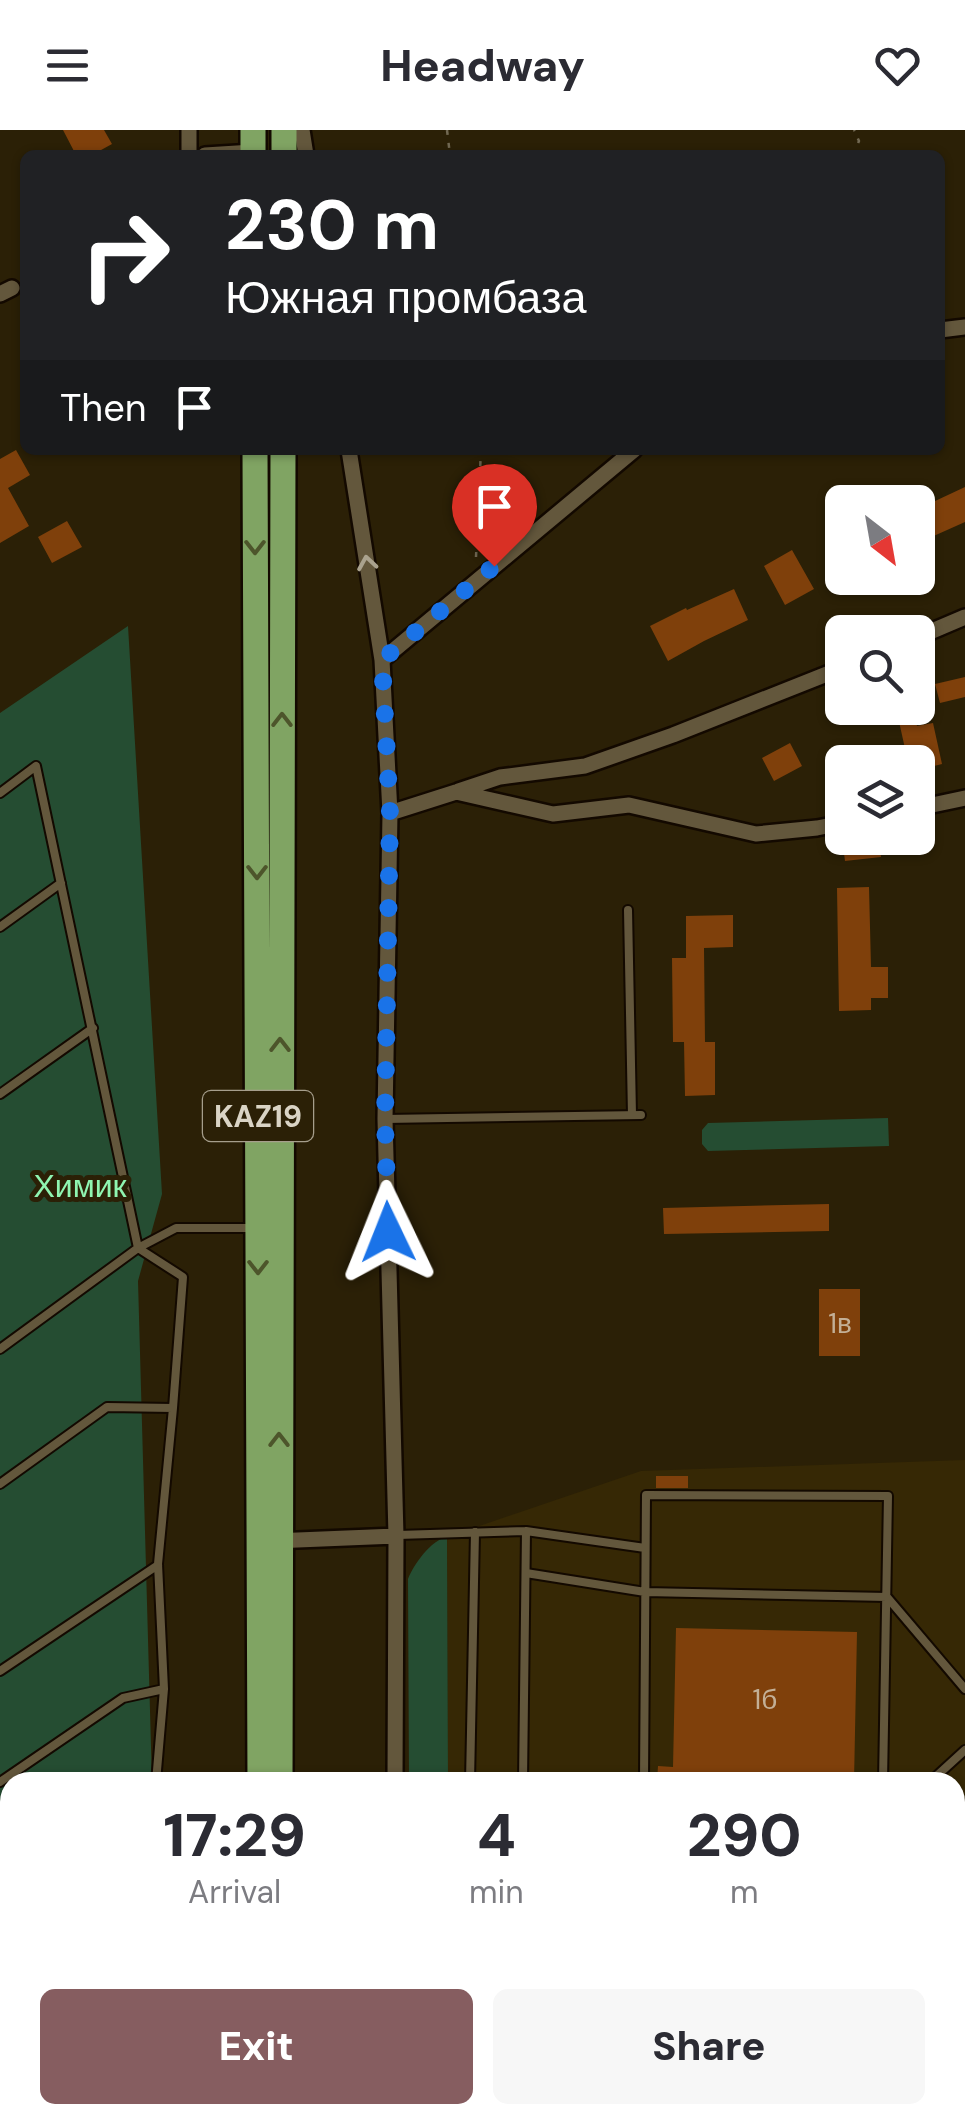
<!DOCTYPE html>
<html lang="en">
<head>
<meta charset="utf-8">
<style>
	body { margin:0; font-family:"DM Sans",sans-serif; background:#f7f7f7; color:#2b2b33; height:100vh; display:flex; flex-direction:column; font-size:38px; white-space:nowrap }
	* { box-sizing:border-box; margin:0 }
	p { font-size:32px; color:#7c7c81 }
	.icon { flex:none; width:55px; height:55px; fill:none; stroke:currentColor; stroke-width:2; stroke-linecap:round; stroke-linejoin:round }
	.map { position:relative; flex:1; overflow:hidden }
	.panel { position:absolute; left:0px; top:1642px; width:965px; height:352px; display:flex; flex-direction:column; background:#fff; border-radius:30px 30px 0 0; box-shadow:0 2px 8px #0004 }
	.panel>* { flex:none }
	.hud { position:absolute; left:20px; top:20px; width:925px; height:305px; border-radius:15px; box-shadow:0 2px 8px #0004; background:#202124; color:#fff; overflow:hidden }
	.needle { width:65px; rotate:149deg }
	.buttons { position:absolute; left:825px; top:355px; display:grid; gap:20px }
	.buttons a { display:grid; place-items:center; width:110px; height:110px; border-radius:15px; background:#fff; box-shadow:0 2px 8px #0004; font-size:50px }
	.pin { position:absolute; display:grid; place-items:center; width:85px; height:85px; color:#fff; margin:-102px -42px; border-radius:50% 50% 50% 0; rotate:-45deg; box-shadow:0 0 10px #0007 }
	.pin .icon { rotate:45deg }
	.me { position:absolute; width:110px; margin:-55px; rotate:358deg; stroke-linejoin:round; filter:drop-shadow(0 0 8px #0008) }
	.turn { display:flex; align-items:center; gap:35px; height:210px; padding:0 40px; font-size:45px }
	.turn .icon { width:130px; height:130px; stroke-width:2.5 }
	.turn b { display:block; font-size:70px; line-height:85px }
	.then { display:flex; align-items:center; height:95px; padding:0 40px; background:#0003; gap:20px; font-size:38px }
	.eta { display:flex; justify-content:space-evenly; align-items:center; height:170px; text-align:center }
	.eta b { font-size:60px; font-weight:800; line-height:70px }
	.action { display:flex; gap:20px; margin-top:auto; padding:20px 40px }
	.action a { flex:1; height:115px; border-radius:15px; background:#865d60; color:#fff; font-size:40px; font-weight:800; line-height:115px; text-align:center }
	.action a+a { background:#f7f7f7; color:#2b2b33 }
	header { display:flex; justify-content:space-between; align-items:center; height:130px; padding:0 40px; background:#fff; font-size:45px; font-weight:800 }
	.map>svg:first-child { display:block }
	.built { fill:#362805 }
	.green { fill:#254d32 }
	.building { fill:#7f400b }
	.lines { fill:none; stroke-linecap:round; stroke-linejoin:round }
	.service-casing { stroke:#130900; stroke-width:12 }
	.minor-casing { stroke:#130900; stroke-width:20 }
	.trunk-casing { stroke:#130900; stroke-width:30 }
	.path { stroke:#726953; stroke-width:2.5; stroke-dasharray:5 8; stroke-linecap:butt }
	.service { stroke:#63573c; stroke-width:8 }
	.minor { stroke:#63573c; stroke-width:15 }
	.trunk { stroke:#80a463; stroke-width:25 }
	.oneway { stroke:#4d552b }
	.oneway2 { stroke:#aaa28e }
	.route { stroke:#1a73e8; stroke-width:18; stroke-dasharray:0 32.4 }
	.labels { text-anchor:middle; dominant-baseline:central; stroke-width:10; stroke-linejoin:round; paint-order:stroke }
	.number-label { font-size:28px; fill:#c3af96 }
	.shield { fill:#2b2006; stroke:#a69e8c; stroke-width:2.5 }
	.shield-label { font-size:30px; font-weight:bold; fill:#dad4c5 }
	.park-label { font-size:32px; fill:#8ff5b1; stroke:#2b2006 }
</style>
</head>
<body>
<header><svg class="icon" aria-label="menu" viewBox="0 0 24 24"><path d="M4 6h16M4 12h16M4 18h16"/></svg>Headway<svg class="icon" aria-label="heart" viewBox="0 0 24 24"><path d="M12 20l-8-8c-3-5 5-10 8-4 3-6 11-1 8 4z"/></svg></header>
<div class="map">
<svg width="965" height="1993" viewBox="0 0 965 1993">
	<rect width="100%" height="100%" fill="#2b2006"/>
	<path class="built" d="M965 1330V1880L955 1878V1652H448L447 1407 641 1341Z"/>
	<path class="green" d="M128 496 162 1064 138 1151 152 1652H10V1985H14L0 1993V583Z
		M888 988 889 1016 708 1021 702 1014V1000L708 993Z
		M447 1407 448 1652H409L408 1449C414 1434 431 1410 447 1407Z
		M40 1985H149V1993H29Z"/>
	<path class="building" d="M63 0H104L112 14 92 25H76Z
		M16 320 30 345 8 358 29 396 0 413V329Z
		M965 357V392L918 413V379Z
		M67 391 82 417 52 433 38 407Z
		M792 420 814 459 785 475 764 436Z
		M734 459 748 490 704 511 668 531 650 496 686 478 687 480Z
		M965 547V567L940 573 935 554Z
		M876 578H917L918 582 913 583 917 596 933 593 942 634 918 640V632H908L898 587 880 592Z
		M790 613 802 636 774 651 762 628Z
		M842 708H878L881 727 845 731Z
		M869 757 871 837H888V868H871V880L839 881 837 758Z
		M733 785V817L704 818 705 912H715V965L685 966 684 912H673L672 828H686V786Z
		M829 1074V1101L664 1104 663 1078Z
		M819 1159H860V1226H819Z
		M656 1346H688V1358H656Z
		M676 1498 857 1502 854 1652H657L658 1636 673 1637Z"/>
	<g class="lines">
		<g class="service-casing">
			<path id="service" d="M0 663 36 636 138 1118 183 1147 173 1278 158 1434 164 1559 156 1652
				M628 780 632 985
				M0 797 61 753
				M0 964 93 898
				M385 989 641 985
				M0 1219 138 1118 176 1098H255
				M0 1354 107 1277 173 1278
				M526 1401 645 1418
				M398 1405 526 1401 523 1652
				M526 1443 645 1462 887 1467 965 1559
				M0 1541 158 1435
				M0 1652 123 1568 164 1559
				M470 1652 475 1402
				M644 1652 646 1365 888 1366 883 1652
				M930 1652 965 1620
				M0 1778 10 1771
				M462 1985V1993
				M15 1993 26 1985
				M163 1993V1985"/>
		</g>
		<g class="minor-casing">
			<path id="minor" d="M189 0V25
				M302 0 306 25
				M205 25 253 22
				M0 164 12 158
				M940 200 965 197
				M349 320 382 530 390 683 385 989 396 1406 395 1652
				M918 507 965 487
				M382 530 634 320
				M458 661 500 647 585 636 673 605 842 538
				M918 678 965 668
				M390 683 456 662 553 684 629 675 756 704 817 698 842 693
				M273 1411 396 1406
				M955 1903 965 1905
				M396 1985V1993"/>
		</g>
		<g class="trunk-casing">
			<path id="trunk" d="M253 0V25
				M284 25V0
				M255 320 260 1652
				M280 1652 283 320
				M260 1985V1993
				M280 1993V1985"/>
		</g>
		<path class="path" d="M447 0 450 25
			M853 25 859 11 854 0
			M476 427 481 320"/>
		<use href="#service" class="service"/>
		<use href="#minor" class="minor"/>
		<use href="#trunk" class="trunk"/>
	</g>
	<defs><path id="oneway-chevron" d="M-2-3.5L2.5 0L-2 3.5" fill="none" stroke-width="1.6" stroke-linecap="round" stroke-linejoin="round" transform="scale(2.5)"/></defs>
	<g class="oneway">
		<use href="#oneway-chevron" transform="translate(255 417) rotate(90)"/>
		<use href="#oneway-chevron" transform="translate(282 590) rotate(-90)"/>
		<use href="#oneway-chevron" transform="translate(257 742) rotate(90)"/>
		<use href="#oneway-chevron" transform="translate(280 915) rotate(-90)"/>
		<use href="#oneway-chevron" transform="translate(258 1137) rotate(90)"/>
		<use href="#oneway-chevron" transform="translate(279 1310) rotate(-90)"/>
	</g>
	<use class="oneway2" href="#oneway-chevron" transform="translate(367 433) rotate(-99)"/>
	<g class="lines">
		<path class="route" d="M388 1102 385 989 390 683 382 530 494 436"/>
	</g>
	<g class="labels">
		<g class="number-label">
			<text x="840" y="1193">1в</text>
			<text x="765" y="1569">1б</text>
		</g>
		<rect class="shield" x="203" y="961" width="110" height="50" rx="8"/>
		<g class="shield-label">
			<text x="258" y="986">KAZ19</text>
		</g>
		<g class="park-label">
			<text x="80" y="1056">Химик</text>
		</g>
	</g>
</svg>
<div class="buttons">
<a><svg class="needle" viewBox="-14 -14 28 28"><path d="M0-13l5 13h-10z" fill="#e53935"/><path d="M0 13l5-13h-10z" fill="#7c7c81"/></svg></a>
<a><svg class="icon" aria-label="search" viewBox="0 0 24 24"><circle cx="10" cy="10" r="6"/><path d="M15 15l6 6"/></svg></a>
<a><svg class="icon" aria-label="layers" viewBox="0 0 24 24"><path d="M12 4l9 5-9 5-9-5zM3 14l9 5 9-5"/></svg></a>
</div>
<div class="pin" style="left:494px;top:436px;background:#d93025"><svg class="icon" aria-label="arrive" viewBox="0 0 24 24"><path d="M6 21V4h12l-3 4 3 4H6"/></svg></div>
<svg class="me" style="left:388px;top:1102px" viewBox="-20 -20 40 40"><path d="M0-17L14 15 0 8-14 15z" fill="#1a73e8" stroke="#fff" stroke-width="4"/></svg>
<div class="hud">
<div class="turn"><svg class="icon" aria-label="right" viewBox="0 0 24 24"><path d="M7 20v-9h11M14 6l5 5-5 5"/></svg><div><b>230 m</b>Южная промбаза</div></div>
<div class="then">Then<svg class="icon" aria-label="arrive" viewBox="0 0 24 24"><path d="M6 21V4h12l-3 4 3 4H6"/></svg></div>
</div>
<section class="panel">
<div class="eta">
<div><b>17:29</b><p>Arrival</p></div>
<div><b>4</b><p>min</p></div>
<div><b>290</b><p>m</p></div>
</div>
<div class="action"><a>Exit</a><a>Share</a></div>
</section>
</div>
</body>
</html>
